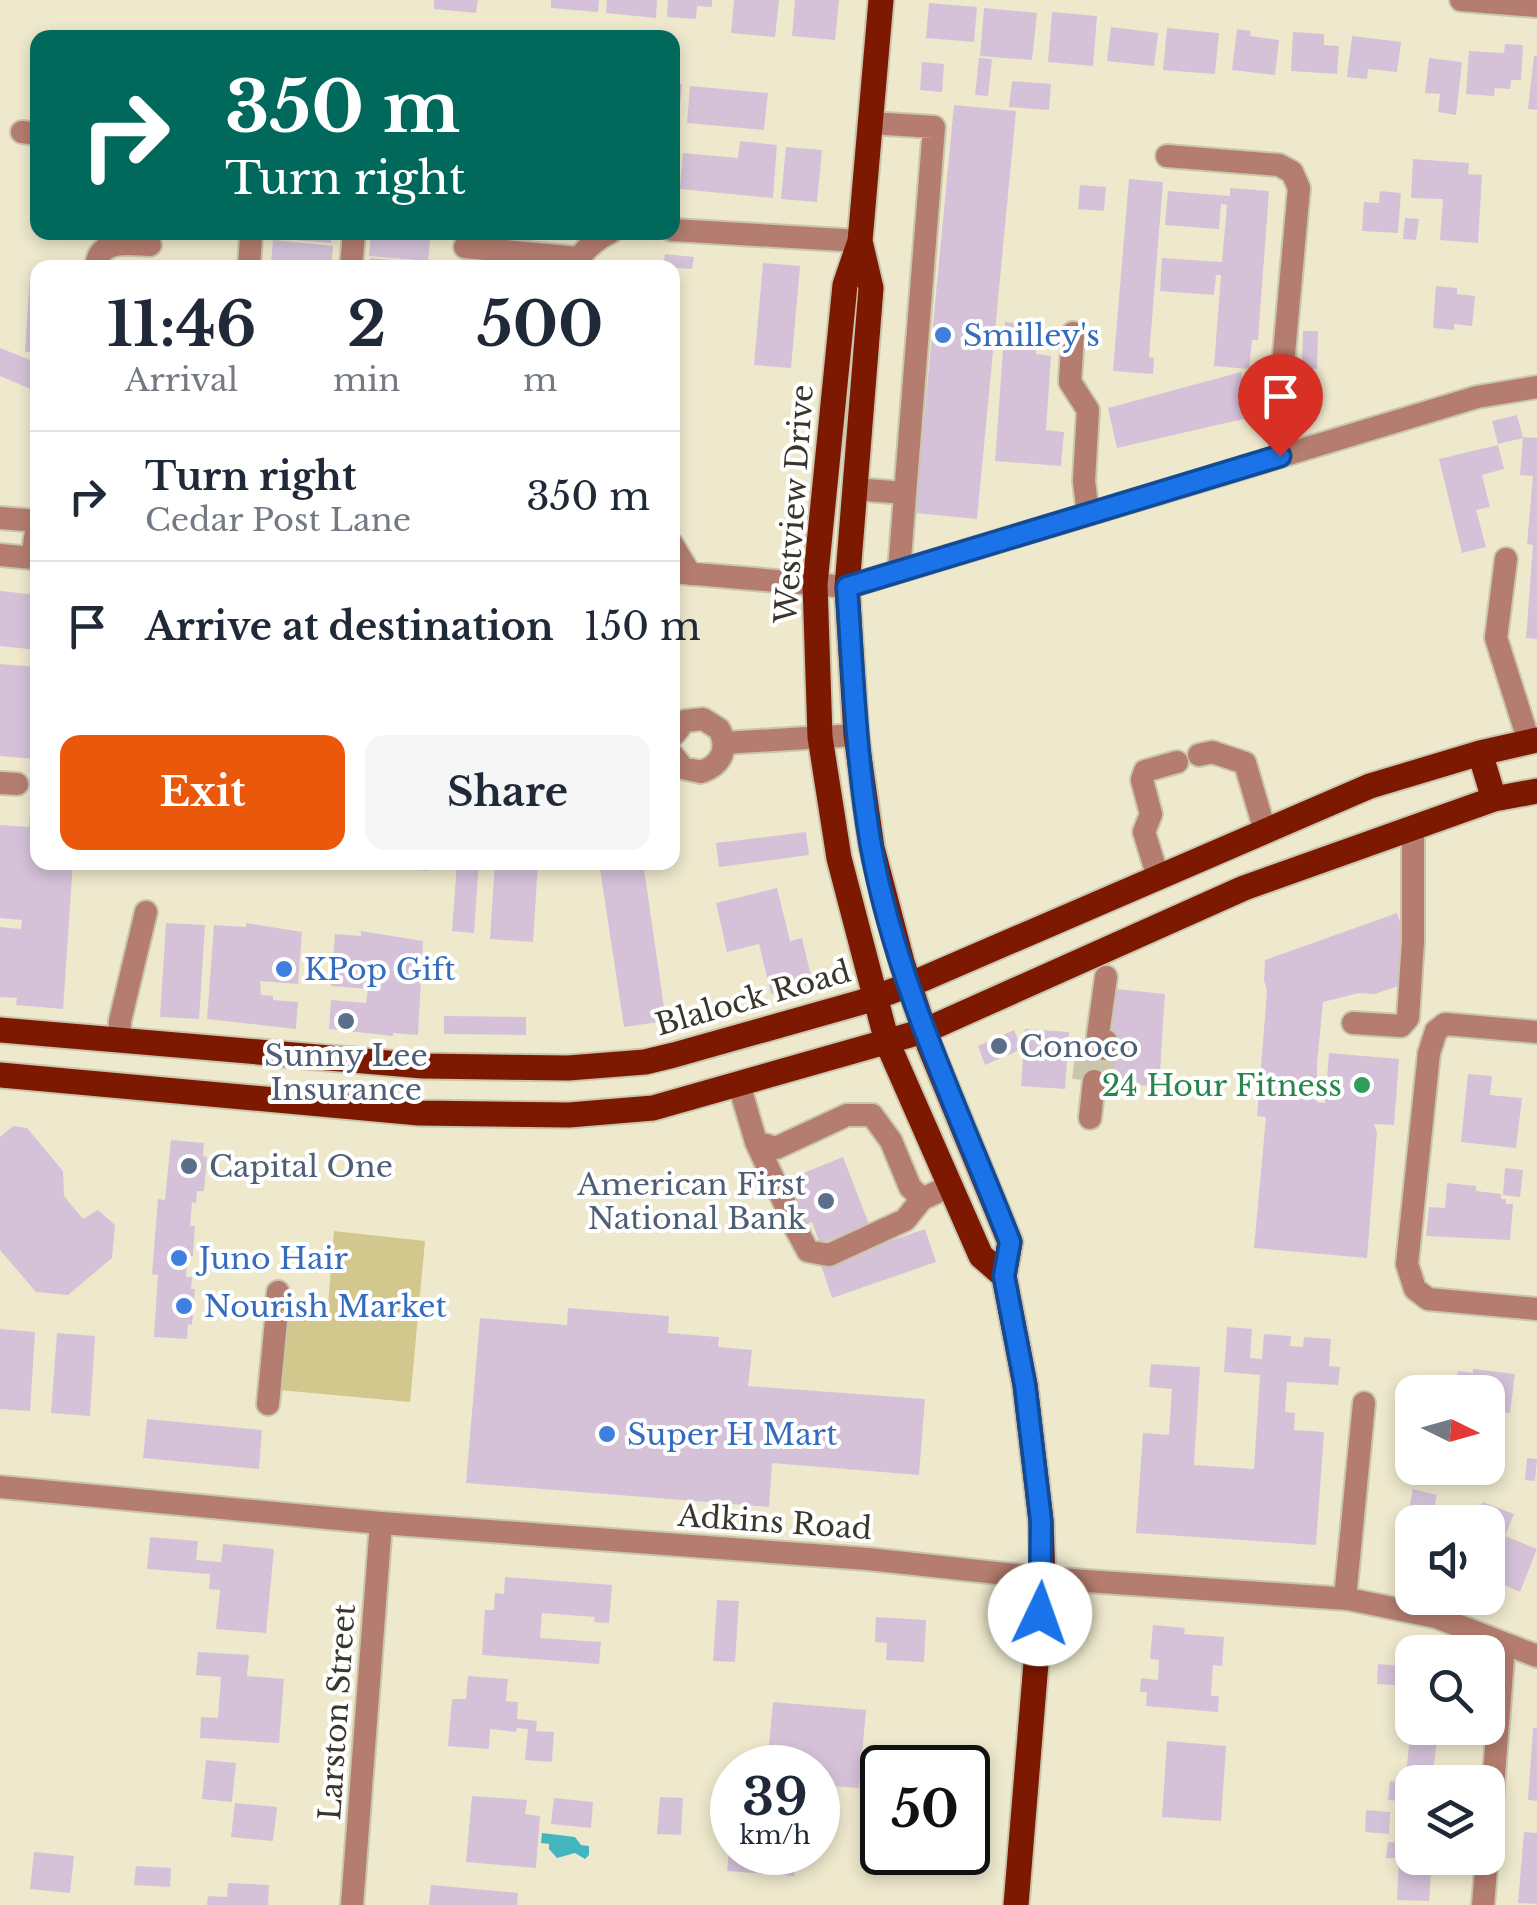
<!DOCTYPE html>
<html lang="en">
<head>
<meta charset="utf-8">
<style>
	body { margin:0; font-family:"Libre Baskerville",serif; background:#f6f6f7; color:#1f2937; height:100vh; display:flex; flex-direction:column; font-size:38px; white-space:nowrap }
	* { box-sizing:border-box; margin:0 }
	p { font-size:32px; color:#747a83 }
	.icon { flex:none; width:55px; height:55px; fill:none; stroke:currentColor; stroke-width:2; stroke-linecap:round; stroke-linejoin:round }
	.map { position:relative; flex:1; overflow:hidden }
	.panel { position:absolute; left:30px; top:260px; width:650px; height:610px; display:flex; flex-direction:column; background:#fff; border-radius:20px; box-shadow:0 5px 15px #0003 }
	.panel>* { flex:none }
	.banner { position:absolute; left:30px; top:30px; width:650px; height:210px; border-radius:20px; box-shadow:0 5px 15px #0003; background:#00695c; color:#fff; overflow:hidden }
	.needle { width:65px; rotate:95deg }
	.controls { position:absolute; left:1395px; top:1375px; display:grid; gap:20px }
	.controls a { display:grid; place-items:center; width:110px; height:110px; border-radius:20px; background:#fff; box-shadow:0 5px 15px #0003; font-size:50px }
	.speed { position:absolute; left:710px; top:1745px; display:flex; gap:20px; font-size:50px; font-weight:700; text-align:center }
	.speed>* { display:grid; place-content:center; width:130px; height:130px; border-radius:50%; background:#fff; box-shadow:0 5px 15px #0003; line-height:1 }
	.speed small { font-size:25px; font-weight:400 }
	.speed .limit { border:5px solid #111; border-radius:15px; background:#fff; color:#111 }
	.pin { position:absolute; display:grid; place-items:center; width:85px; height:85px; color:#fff; margin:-102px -42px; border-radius:50% 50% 50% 0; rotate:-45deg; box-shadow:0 0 10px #0007 }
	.pin .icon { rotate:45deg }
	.me { position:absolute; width:110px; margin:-55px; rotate:3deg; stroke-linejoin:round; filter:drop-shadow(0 0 8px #0008) }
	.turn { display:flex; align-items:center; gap:35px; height:210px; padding:0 30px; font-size:45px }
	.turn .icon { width:130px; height:130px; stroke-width:2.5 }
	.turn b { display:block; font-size:70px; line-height:85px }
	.eta { display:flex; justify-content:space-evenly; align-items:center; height:170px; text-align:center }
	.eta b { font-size:60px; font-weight:800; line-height:70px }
	.action { display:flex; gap:20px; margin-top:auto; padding:20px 30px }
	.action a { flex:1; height:115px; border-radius:20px; background:#ea580c; color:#fff; font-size:40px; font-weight:800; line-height:115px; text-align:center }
	.action a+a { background:#f6f6f7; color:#1f2937 }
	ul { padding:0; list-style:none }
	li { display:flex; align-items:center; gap:30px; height:130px; padding:0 30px; border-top:2px solid #e0e1e3 }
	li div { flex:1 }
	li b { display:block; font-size:38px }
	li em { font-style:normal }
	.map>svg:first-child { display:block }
	.green { fill:#d2c78d }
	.water { fill:#43b5bf }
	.building { fill:#d5c2d9 }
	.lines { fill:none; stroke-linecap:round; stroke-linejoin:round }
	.minor-tunnel { stroke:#cac5ad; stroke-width:22; stroke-dasharray:22 11; stroke-linecap:butt }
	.minor-casing { stroke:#cac5ad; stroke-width:26 }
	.major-casing { stroke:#cac5ad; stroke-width:29 }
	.minor { stroke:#b47d6f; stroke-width:22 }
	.major { stroke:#7d1900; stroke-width:25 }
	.route-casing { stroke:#114b97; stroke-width:25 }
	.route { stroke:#1a73e8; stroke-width:18 }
	.shop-dot { fill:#3f7fe0; stroke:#fff; stroke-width:4 }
	.service-dot { fill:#5c6f8a; stroke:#fff; stroke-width:4 }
	.leisure-dot { fill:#2e9e5b; stroke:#fff; stroke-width:4 }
	.labels { text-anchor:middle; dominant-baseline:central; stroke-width:8; stroke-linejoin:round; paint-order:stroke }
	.shop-label { font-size:30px; fill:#366cbe; stroke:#fff; text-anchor:start }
	.street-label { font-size:30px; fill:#39372c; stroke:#fff }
	.service-label { font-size:30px; fill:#4e5e75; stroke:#fff; text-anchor:start }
	.leisure-label { font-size:30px; fill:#27864d; stroke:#fff; text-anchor:end }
</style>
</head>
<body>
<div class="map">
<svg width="1537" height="1905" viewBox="0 0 1537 1905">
	<rect width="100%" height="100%" fill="#eee9cd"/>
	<path class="green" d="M334 1231 425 1241 410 1402 279 1390 284 1315 327 1318Z"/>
	<path class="water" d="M542 1833 575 1837 581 1845 589 1846V1855L585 1859 575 1853 557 1858 549 1849V1844L541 1843Z"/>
	<path class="building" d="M434 0H478L476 13 434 9Z
		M551 0H599L598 12 551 8Z
		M607 0H657L656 18 606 13Z
		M668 0H712V7L697 6 696 19 667 17Z
		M734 0H779L775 37 731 33Z
		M795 0H839L835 40 792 36Z
		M929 3 977 7 974 42 926 38Z
		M984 8 1037 13 1032 60 980 56Z
		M1052 12 1097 16 1093 66 1048 62Z
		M1111 27 1158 33 1154 66 1107 61Z
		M1167 28 1219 33 1215 74 1163 70Z
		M1237 29 1251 31 1250 36 1279 40 1275 75 1232 70Z
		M1293 32 1324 34V45L1339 46 1337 74 1291 71Z
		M1352 36 1401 42 1397 72 1368 69 1367 79 1347 77Z
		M1505 44 1523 45 1521 80H1511L1510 89 1495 88 1494 96 1466 94 1469 51 1504 53Z
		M1534 56H1537V110L1528 109Z
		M979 58 992 59 988 96 975 95Z
		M1429 58 1462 62 1456 115 1438 112 1440 94 1425 93Z
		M922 62 944 64 942 92 920 90Z
		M1012 81 1051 84 1049 110 1009 107Z
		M672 83 682 84 675 159H672Z
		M690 86 768 93 764 130 687 123Z
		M954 105 1016 111 977 519 915 513Z
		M740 141 777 145 773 198 680 189 683 153 738 158Z
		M786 147 822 150 817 202 781 199Z
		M1413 159 1469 163 1468 174 1482 175 1478 243 1440 240 1443 199 1411 198Z
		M1129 179 1163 182 1149 357 1154 358 1153 374 1113 371Z
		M1080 185 1106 187 1104 211 1078 209Z
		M1230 188 1269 191 1258 340H1252L1249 369 1214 366 1221 275H1216L1214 295 1160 291 1162 258 1222 262 1227 205 1221 204 1219 229 1165 225 1168 191 1230 196Z
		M1380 191 1401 193 1398 233 1362 231 1364 202 1379 203Z
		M1405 218 1419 219 1416 240 1403 239Z
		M274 232H332L331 243 273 238Z
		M371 232H431L428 261 369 256Z
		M273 240 333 246 331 268 271 264Z
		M665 254 694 257 692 269 663 267Z
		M370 258 427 263V268H369Z
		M763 263 800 266 791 368 754 365Z
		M30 274 38 275V352H25Z
		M1436 286 1457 288V294L1475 296 1472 326 1454 324V330L1433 328Z
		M1005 322 1038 325 1036 354 1051 356 1046 430 1064 432 1061 466 995 461Z
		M1303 331H1318L1317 369H1302Z
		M0 348 38 363V392L0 376Z
		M1241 372 1252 417 1117 448 1108 408Z
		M1517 415 1523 438 1498 444 1492 421Z
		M1523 437 1537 438V639L1526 638 1533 545 1527 544 1533 476 1520 475Z
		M1498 445 1504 469 1482 475 1490 507 1476 510 1486 547 1462 553 1439 459Z
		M0 591 38 595V650L0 646Z
		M0 664 38 667V862H73L63 1009 16 1005 17 998 0 997V927L21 929 22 920 0 918V825L29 827 34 759 0 756Z
		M806 832 809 855 719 867 716 843Z
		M363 862H429V871L363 866Z
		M457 862H479L474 933 452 931Z
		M495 862H538L533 942 490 939Z
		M599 862H643L666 1021 624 1027Z
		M777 888 790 941 802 938 813 984 771 994 759 944 727 952 716 903Z
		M1397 913 1408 944 1404 984 1375 994 1359 993 1323 1002 1317 1063V1102L1325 1103 1329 1053 1399 1059 1394 1125 1374 1124 1377 1132 1367 1258 1254 1248 1266 1117 1257 1116 1267 991 1264 980 1265 960Z
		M166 923 205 925 199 1019 160 1017Z
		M246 923 302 932 298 984 260 981 261 995 273 996V1000L298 1002 296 1029 207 1019 214 925 246 927Z
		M361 931 423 941 418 1035 393 1033V1036L329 1029 331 1000 366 1003 368 989 331 986 335 934 361 936Z
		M1116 989 1165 994 1159 1087 1078 1079 1081 1046 1110 1049Z
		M444 1016 526 1017V1035L444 1034Z
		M1025 1029 1069 1032 1065 1089 1021 1086Z
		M1014 1030 1022 1049 985 1065 978 1046Z
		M1468 1074 1492 1076 1490 1095 1522 1098 1516 1148 1461 1142Z
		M13 1126 27 1128 63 1171 64 1196 83 1219 98 1210 115 1225 112 1258 68 1295 36 1292 0 1250V1137Z
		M171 1140 204 1143 203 1156 207 1157 204 1191H197L196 1203 192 1202 190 1226H195L193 1256H188L186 1277H192L191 1289H195L192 1325 188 1324 187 1339 154 1337 158 1275 152 1274 158 1199 165 1200Z
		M843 1157 869 1224 820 1244 812 1222 784 1233 775 1208 799 1198 791 1178Z
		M1505 1168 1523 1170 1520 1197 1503 1195Z
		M1447 1183 1476 1186V1191L1501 1194V1199H1506V1204H1513L1510 1240 1426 1236 1429 1207 1445 1208Z
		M925 1229 936 1262 832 1298 821 1265Z
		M256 1299 282 1301 280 1322 255 1319Z
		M568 1308 669 1316 668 1333 719 1337 718 1347 752 1350 748 1386 925 1399 919 1475 772 1463 769 1507 466 1483 480 1318 567 1325Z
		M1227 1327 1252 1329 1250 1358 1262 1359 1264 1334 1291 1336 1290 1346 1303 1347 1304 1337 1331 1339 1329 1366 1340 1367 1338 1385 1287 1382 1285 1412 1295 1413 1294 1430 1324 1432 1316 1545 1136 1533 1143 1433 1169 1435 1172 1389 1149 1387 1151 1364 1200 1367 1194 1465 1254 1469 1260 1375 1224 1372Z
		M0 1329 35 1332 30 1411 0 1409Z
		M57 1333 95 1336 90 1416 51 1413Z
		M1473 1369 1515 1374 1510 1413 1488 1410V1392H1472L1474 1381 1457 1379 1458 1371 1473 1373Z
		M1404 1396 1412 1397V1447L1399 1446Z
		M147 1419 262 1430 259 1469 143 1458Z
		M1527 1458 1537 1459 1535 1481 1525 1480Z
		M1413 1489 1437 1495 1434 1508 1458 1514 1456 1522H1412V1541L1403 1538Z
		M1483 1502 1514 1514 1505 1536 1537 1549 1520 1592 1500 1583 1502 1577 1488 1572V1522H1475Z
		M150 1537 198 1541 196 1560 221 1562 223 1544 274 1549 266 1633 216 1629 220 1590 209 1589 210 1574 147 1569Z
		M505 1577 612 1585 609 1623 594 1622 595 1617 542 1613 540 1638 601 1642 599 1664 482 1655 485 1610H494L495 1593 504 1594Z
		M717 1600 739 1601 735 1662 713 1661Z
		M876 1617 926 1620 924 1662 886 1660 887 1643 875 1642Z
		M1153 1625 1185 1628 1184 1634 1224 1637 1222 1666 1213 1665 1211 1696H1219L1218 1712 1146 1706 1147 1692H1140L1141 1678 1158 1680 1159 1660 1150 1659Z
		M198 1652 249 1655 247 1676 284 1679 279 1743 200 1738 201 1717 218 1718 221 1677 196 1675Z
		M1378 1664 1412 1667V1686L1377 1684Z
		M468 1676 508 1679 506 1701 518 1702 517 1719 537 1721 536 1731 554 1732 552 1762 525 1760 528 1729 517 1728 516 1732 490 1729 489 1749 448 1746 452 1699H466Z
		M773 1702 866 1710 859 1788 818 1785V1768H767Z
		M1411 1728 1438 1731 1432 1782H1412V1802L1388 1800 1390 1781 1405 1782Z
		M1533 1728H1537V1801L1528 1800Z
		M1167 1741 1226 1746 1221 1821 1162 1817Z
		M206 1760 236 1763 232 1802 202 1799Z
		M472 1796 527 1800 525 1814 540 1816 536 1868 466 1862Z
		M660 1797 683 1798 681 1835 657 1834Z
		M554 1798 593 1802 591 1828 551 1824Z
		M235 1803 277 1807 273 1841 231 1837Z
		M1366 1810 1390 1812 1389 1834 1365 1832Z
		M1403 1829 1412 1830V1858H1432L1429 1901 1397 1900 1399 1858H1386L1388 1842 1402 1843Z
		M1524 1832 1537 1833V1904L1518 1903Z
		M730 1842 732 1852H796L794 1876 727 1871Z
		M34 1852 74 1856 70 1893 30 1889Z
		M136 1866 171 1868 170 1887 134 1885Z
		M228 1883 269 1885 268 1905H207L208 1896 227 1897Z
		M431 1885 518 1893 517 1905H429Z"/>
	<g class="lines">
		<path class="minor-tunnel" d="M1083 1080 1087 1047
			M1102 1082 1105 1049
			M264 1320 266 1300"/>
		<g class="minor-casing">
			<path id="minor" d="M1461 0 1537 6
				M870 123 934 127 899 571
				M22 132 38 134
				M1167 156 1279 165 1292 172 1299 188 1280 398 1281 456
				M672 230 860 241
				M465 247 578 258
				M96 268C98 238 128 244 150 245
				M249 268 251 236
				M351 268 354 232
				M575 268C580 252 596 239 611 232
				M1073 333 1070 382 1088 410 1084 481 1088 514
				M854 489 905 493
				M0 518 38 521
				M672 544 690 574
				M0 555 32 558 38 519
				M1506 559 1496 638 1529 742
				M672 572 847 587 1477 397 1537 387
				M672 737 685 721 703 719 719 729C729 748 722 765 701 772L683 768 672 754
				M724 743 856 735
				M1199 755 1212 752 1245 763 1265 831
				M0 783 17 784
				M1158 877 1144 832 1151 814 1142 780 1145 771 1177 762
				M1353 1023 1401 1026 1408 1018 1413 941V828
				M1537 1032 1445 1024 1436 1031 1429 1053 1407 1264 1415 1289 1428 1299 1537 1309
				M119 1040 120 1021 146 912
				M1105 1049 1106 1041 1098 1035 1106 977
				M739 1084 756 1142 776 1148 847 1115H872L891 1141 910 1187 922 1199 950 1186
				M1090 1118 1094 1081
				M756 1142 785 1204
				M796 1229 808 1251 829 1255 905 1220 922 1199
				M277 1301 278 1292
				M268 1404 276 1321
				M0 1487 381 1523 868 1559 1043 1578 1348 1599 1436 1617 1537 1656
				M1345 1598 1364 1403
				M1488 1852 1504 1645
				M352 1905 381 1523
				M1483 1905 1487 1858"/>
		</g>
		<g class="major-casing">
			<path id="major" d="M881 0 860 241 845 285 815 584 820 737 839 858 887 1042 981 1256 1004 1276
				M860 241 871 288 847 587 856 735 872 848 902 962 929 1045 1010 1242 1004 1276 1025 1385 1041 1521 1043 1578 1016 1905
				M1480 753 1494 799
				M0 1030 423 1066 568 1068 645 1062 674 1055 862 1002 909 985 1370 786 1480 753 1537 740
				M0 1075 419 1113 569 1115 653 1108 924 1031 1244 888 1494 799 1537 791"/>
		</g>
		<use href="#minor" class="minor"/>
		<use href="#major" class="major"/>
	</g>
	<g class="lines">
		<g class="route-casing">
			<path id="route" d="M1040 1614 1041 1521 1025 1385 1004 1276 1010 1242C960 1113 896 984 871 846 856 760 853 673 847 587L1280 456"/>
		</g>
		<use href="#route" class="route"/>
	</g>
	<g class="shop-dot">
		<circle cx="943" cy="335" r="10"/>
		<circle cx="284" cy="969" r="10"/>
		<circle cx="179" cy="1258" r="10"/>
		<circle cx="184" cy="1306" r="10"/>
		<circle cx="607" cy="1434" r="10"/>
	</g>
	<g class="service-dot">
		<circle cx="346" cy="1021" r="10"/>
		<circle cx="999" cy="1046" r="10"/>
		<circle cx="189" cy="1166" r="10"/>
		<circle cx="826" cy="1201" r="10"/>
	</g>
	<circle class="leisure-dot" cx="1362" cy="1085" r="10"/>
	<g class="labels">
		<g class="shop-label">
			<text x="963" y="335">Smilley's</text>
			<text x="304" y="969">KPop Gift</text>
			<text x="199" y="1258">Juno Hair</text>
			<text x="204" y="1306">Nourish Market</text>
			<text x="627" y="1434">Super H Mart</text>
		</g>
		<g class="street-label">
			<text transform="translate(794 504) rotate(-86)">Westview Drive</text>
			<text transform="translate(753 998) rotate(-16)">Blalock Road</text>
			<text transform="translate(775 1522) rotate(4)">Adkins Road</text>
			<text transform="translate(337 1712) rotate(-86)">Larston Street</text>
		</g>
		<g class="service-label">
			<text x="1019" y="1046">Conoco</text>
			<text x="346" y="1055" text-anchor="middle">Sunny Lee<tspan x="346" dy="34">Insurance</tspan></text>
			<text x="209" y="1166">Capital One</text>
			<text x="806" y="1184" text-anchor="end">American First<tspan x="806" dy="34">National Bank</tspan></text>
		</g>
		<g class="leisure-label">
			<text x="1342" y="1085">24 Hour Fitness</text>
		</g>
	</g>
</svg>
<div class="controls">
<a><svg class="needle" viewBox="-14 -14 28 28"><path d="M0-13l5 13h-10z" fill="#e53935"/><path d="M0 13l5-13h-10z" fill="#747a83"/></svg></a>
<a><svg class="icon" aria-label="sound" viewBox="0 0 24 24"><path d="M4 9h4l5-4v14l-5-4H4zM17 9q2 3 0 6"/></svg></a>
<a><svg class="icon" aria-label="search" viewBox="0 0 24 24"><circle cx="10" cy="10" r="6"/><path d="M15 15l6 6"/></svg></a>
<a><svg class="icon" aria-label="layers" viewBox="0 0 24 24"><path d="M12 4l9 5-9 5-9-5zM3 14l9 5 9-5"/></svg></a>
</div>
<div class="speed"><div>39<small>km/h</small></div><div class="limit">50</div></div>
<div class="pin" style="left:1280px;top:456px;background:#d93025"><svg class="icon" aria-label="arrive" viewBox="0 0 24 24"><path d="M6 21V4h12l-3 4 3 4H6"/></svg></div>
<svg class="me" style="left:1040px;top:1614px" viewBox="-20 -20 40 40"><circle r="19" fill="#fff"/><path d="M0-13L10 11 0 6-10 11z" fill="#1a73e8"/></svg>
<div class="banner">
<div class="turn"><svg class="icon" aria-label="right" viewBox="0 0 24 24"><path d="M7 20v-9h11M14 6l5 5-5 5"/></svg><div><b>350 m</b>Turn right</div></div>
</div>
<section class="panel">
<div class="eta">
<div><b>11:46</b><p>Arrival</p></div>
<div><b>2</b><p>min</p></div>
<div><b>500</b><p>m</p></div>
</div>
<ul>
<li><svg class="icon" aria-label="right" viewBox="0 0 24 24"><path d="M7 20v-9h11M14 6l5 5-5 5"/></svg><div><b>Turn right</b><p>Cedar Post Lane</p></div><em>350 m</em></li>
<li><svg class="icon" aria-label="arrive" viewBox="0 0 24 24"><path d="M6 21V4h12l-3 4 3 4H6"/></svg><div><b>Arrive at destination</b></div><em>150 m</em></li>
</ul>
<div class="action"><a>Exit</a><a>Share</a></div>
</section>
</div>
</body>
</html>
